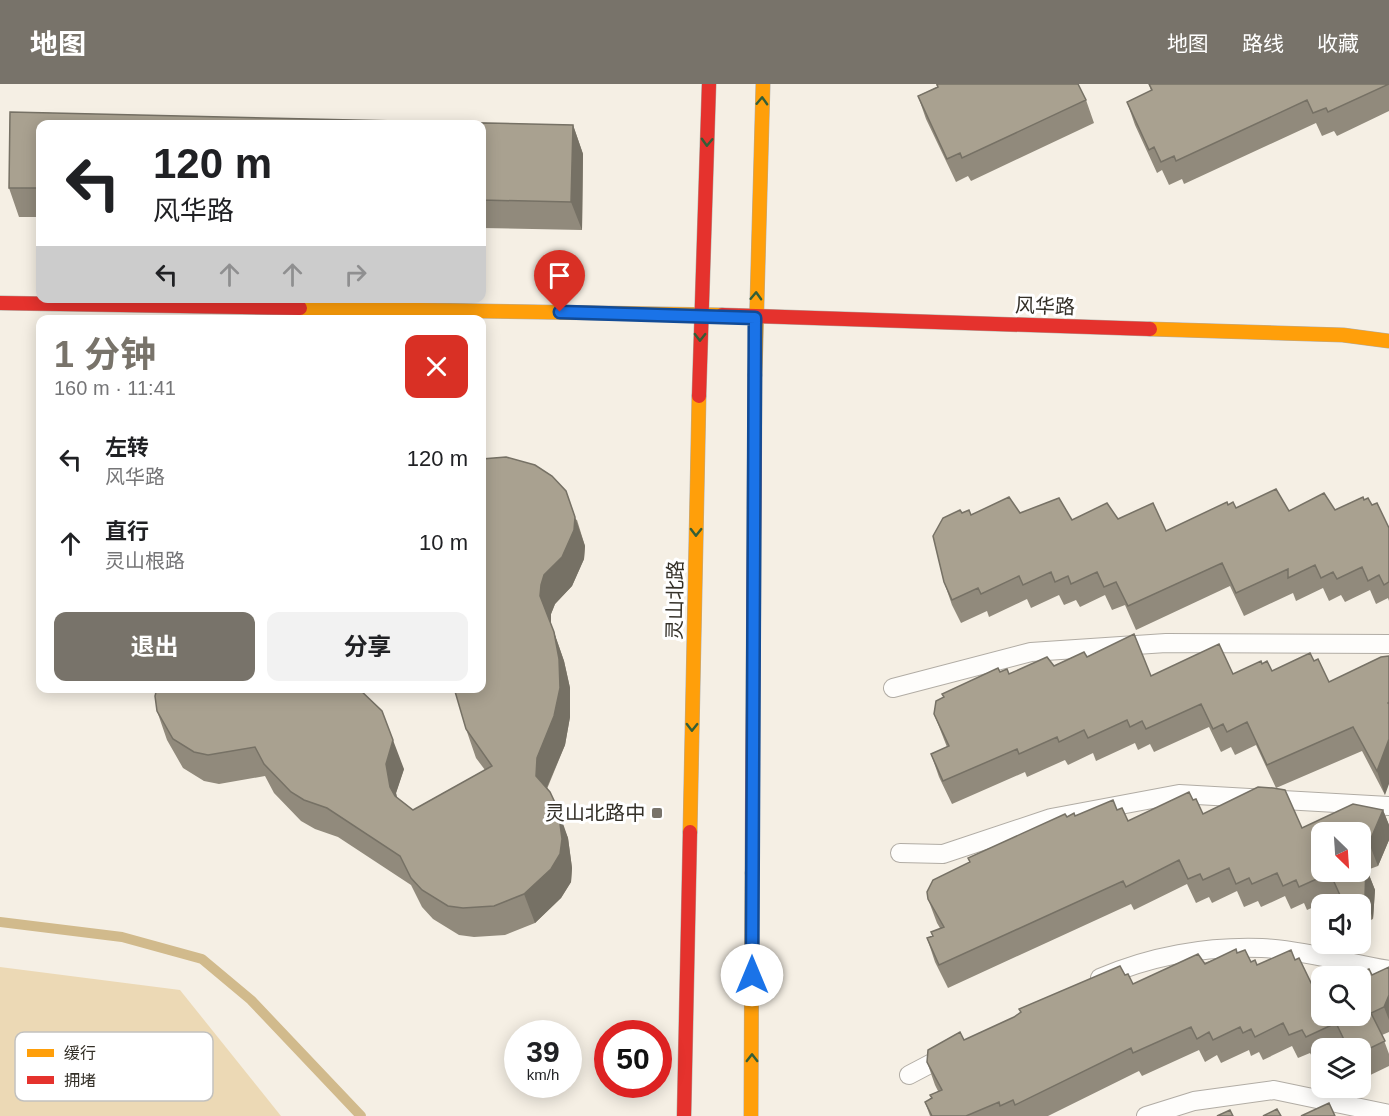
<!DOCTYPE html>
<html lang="zh">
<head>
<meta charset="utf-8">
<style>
	body { margin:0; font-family:Arial,"Noto Sans SC",sans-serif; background:#f2f2f2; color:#202124; height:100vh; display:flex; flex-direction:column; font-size:22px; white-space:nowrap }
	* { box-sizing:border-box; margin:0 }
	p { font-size:20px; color:#757577 }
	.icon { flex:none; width:33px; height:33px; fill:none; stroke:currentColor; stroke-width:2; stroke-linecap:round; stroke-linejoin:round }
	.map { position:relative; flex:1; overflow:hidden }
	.drawer { position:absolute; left:36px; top:231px; width:450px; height:378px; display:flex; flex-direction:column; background:#fff; border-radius:12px; box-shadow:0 3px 15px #0003 }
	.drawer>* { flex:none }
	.guide { position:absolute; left:36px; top:36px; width:450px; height:183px; border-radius:12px; box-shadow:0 3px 15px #0003; background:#fff; color:#202124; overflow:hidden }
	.needle { width:39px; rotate:155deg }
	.fabs { position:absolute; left:1311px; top:738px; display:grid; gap:12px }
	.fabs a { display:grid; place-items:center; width:60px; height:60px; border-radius:12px; background:#fff; box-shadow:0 3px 15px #0003; font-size:30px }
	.speed { position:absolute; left:504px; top:936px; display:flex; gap:12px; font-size:30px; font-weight:700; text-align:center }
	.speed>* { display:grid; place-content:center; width:78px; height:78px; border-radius:50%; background:#fff; box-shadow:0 3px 15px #0003; line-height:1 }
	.speed small { font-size:15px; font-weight:400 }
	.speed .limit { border:9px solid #d22; background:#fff; color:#111 }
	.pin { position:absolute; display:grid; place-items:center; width:51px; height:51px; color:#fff; margin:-62px -26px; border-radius:50% 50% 50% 0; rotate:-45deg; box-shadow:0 0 6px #0007 }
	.pin .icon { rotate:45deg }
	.me { position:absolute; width:66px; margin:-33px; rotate:0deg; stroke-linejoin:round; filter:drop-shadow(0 0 4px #0008) }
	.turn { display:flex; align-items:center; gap:21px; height:126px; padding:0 18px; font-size:27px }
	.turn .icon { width:78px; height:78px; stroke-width:2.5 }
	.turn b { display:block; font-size:42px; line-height:51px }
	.lanes { display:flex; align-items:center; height:57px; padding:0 18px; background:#0003; justify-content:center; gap:30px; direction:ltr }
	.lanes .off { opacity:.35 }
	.round { display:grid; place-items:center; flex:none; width:63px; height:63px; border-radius:12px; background:#f2f2f2 }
	.overview { display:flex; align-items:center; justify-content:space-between; height:102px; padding:0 18px }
	h1 { font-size:36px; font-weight:700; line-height:45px; color:#78736a }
	.cta { display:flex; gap:12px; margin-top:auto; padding:12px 18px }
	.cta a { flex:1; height:69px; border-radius:12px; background:#78736a; color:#fff; font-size:24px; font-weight:700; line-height:69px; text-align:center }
	.cta a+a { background:#f2f2f2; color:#202124 }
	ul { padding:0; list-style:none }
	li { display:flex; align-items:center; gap:18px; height:84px; padding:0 18px }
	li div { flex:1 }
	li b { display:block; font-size:22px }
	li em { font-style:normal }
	header { display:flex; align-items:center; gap:36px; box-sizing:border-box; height:84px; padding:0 30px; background:#78736a; color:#fff }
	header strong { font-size:28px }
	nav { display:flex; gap:33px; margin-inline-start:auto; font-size:21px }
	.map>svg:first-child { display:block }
	.green { fill:#ecd9b5 }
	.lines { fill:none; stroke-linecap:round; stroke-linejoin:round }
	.stream { stroke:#d1ba8c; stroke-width:10 }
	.lane-casing { stroke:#b1aca4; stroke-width:20 }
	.slow-casing { stroke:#b1aca4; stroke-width:15 }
	.jam-casing { stroke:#b1aca4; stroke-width:15 }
	.lane { stroke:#fefdfb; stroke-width:18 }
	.slow { stroke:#ff9f0a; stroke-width:14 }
	.jam { stroke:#e5322d; stroke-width:14 }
	.wall { fill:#918a7c; fill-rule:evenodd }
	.shaded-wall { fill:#767165 }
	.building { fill:#a9a190; stroke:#767165; stroke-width:1.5 }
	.oneway { stroke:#335e38 }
	.route-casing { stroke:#114b97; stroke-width:15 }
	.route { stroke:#1a73e8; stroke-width:10 }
	.poi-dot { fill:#78736a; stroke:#fff; stroke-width:2 }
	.labels { text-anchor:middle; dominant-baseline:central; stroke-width:6; stroke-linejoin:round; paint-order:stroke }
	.street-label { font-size:20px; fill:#343028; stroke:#fff }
	.poi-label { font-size:20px; fill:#343028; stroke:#fff; text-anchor:end }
	.key { fill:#fff; stroke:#c2c1be; stroke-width:1.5 }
	.key-label { font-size:16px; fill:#343028 }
</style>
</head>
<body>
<header>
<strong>地图</strong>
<nav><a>地图</a><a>路线</a><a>收藏</a></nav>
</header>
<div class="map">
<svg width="1389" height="1032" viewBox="0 0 1389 1032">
	<rect width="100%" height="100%" fill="#f5efe4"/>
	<path class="green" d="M0 883 180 906 281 1032H0Z"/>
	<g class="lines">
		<path class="stream" d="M0 838 122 853 202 875 251 916 361 1032"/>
		<g class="lane-casing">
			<path id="lane" d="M893 604 1031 568 1166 559 1389 560
				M900 769 943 770 1051 734 1179 710 1389 722
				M1100 894C1150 872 1207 862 1262 864 1301 866 1349 879 1389 886
				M909 991 949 970
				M1146 1032 1194 1017 1274 1006 1389 1030"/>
		</g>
		<g class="slow-casing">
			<path id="slow" d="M300 224 722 231
				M1150 245 1343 251 1389 257
				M755 291 763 0
				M690 748 699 312
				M751 1032 752 789"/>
		</g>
		<g class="jam-casing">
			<path id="jam" d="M0 219 300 224
				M722 231 1150 245
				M699 312 709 0
				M752 789 755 291
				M684 1032 690 748"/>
		</g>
		<use href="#lane" class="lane"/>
		<use href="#slow" class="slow"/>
		<use href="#jam" class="jam"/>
	</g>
	<path class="wall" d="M936 0H1078L1086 16 1094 39 971 97 968 92 956 98 926 35 918 12 937 3Z
		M1149 0H1389V27L1337 52 1334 47 1322 52 1316 39 1184 100 1182 95 1169 101 1162 86 1157 89 1135 41 1127 18 1151 7Z
		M10 28 573 41 583 70 582 146 482 144V40H40V133H19L9 104Z
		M482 375 577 436 585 462 584 475 572 502 555 520 551 530V540L564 577 570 604V633L565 661 547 705 568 754 572 784 571 798 561 814 535 839 505 851 474 853 459 851 433 835 422 823 411 801 338 753 315 745 301 737 274 709 265 692 219 700 204 697 183 684 167 656 157 627 404 685 396 709 397 714 413 726 485 686 476 674 466 645 482 604Z
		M1364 416 1372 421 1389 444V517L1388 514 1376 520 1370 506 1345 518 1341 511 1329 517 1323 504 1296 517 1293 509 1244 532 1230 502 1136 546 1125 521 1112 526 1105 511 1080 523 1076 516 1064 521 1059 511 1031 524 1027 515 989 533 987 527 961 539 952 521 944 498 962 429 971 431 1020 429 1072 436 1118 435 1166 447 1228 421 1236 424 1289 427 1335 426Z
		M1087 573 1151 592 1233 590 1262 580 1272 587 1314 577 1329 598 1381 573 1385 711 1362 667 1276 704 1256 661 1235 671 1231 663 1221 668 1209 643 1154 668 1150 660 1138 666 1135 659 1096 677 1093 669 1068 681 1065 676 1027 693 1025 688 952 720 939 693 931 670 947 663 934 630 1000 588 1009 590 1054 582Z
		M1193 716 1203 730 1302 744 1383 726 1389 741V756L1378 782 1367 786 1375 806 1373 835 1360 841V820H1342L1338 812 1307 826 1304 819 1291 825 1285 812 1261 823 1258 817 1244 823 1237 807 1212 819 1209 813 1196 819 1187 800 1134 826 1131 820 948 904 935 878 927 854 933 852 940 844 937 839 928 815 1067 733 1117 726 1128 737ZM1360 748V788H1322Z
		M1237 869 1251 878 1257 881 1295 876 1316 909 1372 891 1389 883V948L1382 951 1389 970V982L1360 996V964H1345L1344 962 1339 964H1322V973L1314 976 1310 969 1298 974 1292 962 1263 976 1259 968 1251 972 1249 966 1221 979 1217 971 1205 978 1199 966 1142 992 1139 987 1048 1032H930L925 1018 931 1015 938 1007 935 1001 927 978 964 956 1125 891 1133 900Z"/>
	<path class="shaded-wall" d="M573 41 583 70 582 146 571 118Z
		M566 407 585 462 584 475 572 502 555 520 551 530V541L540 512 541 501Z
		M554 548 564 577 570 604V633L565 661 547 703V721L536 692 537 674Z
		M1389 655V700L1385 711 1377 687Z
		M393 656 404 685 396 709 401 732 390 703 386 680Z
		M558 725 568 754 572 784 571 798 561 814 535 839 524 810Z
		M1383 726 1389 741V756L1378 782 1369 759Z
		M1366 783 1375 806 1373 835 1365 812Z
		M1389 911V936L1384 923Z"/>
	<path class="building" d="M937 0H1078L1086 16 962 74 960 69 947 75 918 12 938 3Z
		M1149 0H1389L1328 28 1326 24 1313 29 1307 16 1176 77 1174 72 1161 78 1154 63 1149 66 1127 18 1152 6Z
		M10 28 573 41 571 118 482 116V40H40V104H9Z
		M506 373 535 381 552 392 566 407 575 433 574 446 562 473 544 491 541 501 540 512 554 548 559 575 560 604 554 632 537 674 536 692 550 708 558 725 562 755 560 770 551 785 524 810 494 822 463 824 448 822 422 806 411 794 400 772 327 724 304 716 291 708 264 680 255 663 208 671 194 668 173 655 157 627 155 612 157 604H358L382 627 393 656 386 680 390 703 395 712 413 726 492 682 466 645 454 604H482V375Z
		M1276 405 1289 427 1324 409 1335 426 1363 413 1364 416 1368 414 1372 421 1377 419 1389 444V498L1384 501 1379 491 1368 497 1362 483 1337 495 1333 488 1321 494 1315 481 1288 494V485L1236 509 1222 479 1128 522 1116 498 1104 503 1097 488 1071 500 1068 492 1055 498 1051 488 1023 501 1019 492 981 510 978 504 952 516 944 498 933 452 943 434 960 426 962 429 969 426 971 431 1009 413 1020 429 1059 414 1072 436 1107 419 1118 435 1153 419 1166 447 1227 418 1228 421 1233 418 1236 424Z
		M1134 550 1151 592 1219 560 1233 590 1261 577 1262 580 1267 577 1272 587 1310 569 1314 577 1318 575 1329 598 1381 573 1389 572V618L1388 619 1389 620V655L1377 687 1353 643 1267 681 1247 638 1227 648 1223 640 1213 645 1201 620 1146 645 1142 637 1130 643 1127 636 1088 654 1084 646 1059 658 1057 653 1019 670 1017 665 943 697 931 670 949 662 934 630 936 617 944 613 942 610 998 584 1000 588 1007 585 1009 590 1047 573 1054 582 1084 568 1087 573Z
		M1258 703 1273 704 1285 706 1302 744 1353 720 1383 726 1369 759 1360 763V748H1322V788H1360V771L1366 783 1365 812 1348 820H1344L1330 789 1299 803 1296 796 1283 802 1277 789 1252 800 1249 794 1236 800 1229 784 1203 796 1200 790 1188 795 1179 776 1126 803 1123 797 939 881 927 854 933 852 931 848 944 843 928 815 927 808 933 796 970 778 968 774 1065 730 1067 733 1074 729 1075 732 1113 716 1117 726 1122 724 1128 737 1189 708 1193 716 1196 715 1203 730Z
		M1236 865 1237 869 1245 866 1251 878 1255 876 1257 881 1291 866 1295 876 1299 874 1316 909 1322 907V932H1360V892H1352L1369 885 1372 891 1389 883V911L1384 923 1371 929 1385 957 1360 969V964H1348L1336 939 1306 953 1302 946 1289 951 1283 939 1255 953 1251 945 1243 949 1240 943 1213 956 1209 948 1197 955 1191 943 1133 969 1131 964 1015 1021 1013 1016 1000 1022 999 1018 966 1032H932L925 1018 932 1014 930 1011 942 1006 927 978 928 966 960 948 964 956 1014 933 1021 928 1019 925 1120 882 1125 891 1128 890 1133 900 1198 870 1205 880Z
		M1329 1019 1335 1032H1301Z
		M1277 1025 1281 1032H1263Z
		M1230 1026 1233 1032H1217Z"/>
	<defs><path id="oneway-chevron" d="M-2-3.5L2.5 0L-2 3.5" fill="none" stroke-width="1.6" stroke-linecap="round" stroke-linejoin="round" transform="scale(1.5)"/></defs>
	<g class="oneway">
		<use href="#oneway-chevron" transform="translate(762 17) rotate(-88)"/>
		<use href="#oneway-chevron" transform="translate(707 58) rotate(92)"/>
		<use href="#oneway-chevron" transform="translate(756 212) rotate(-88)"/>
		<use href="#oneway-chevron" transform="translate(700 253) rotate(91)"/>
		<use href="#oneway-chevron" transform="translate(696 448) rotate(91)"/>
		<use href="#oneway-chevron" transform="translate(692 643) rotate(91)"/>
		<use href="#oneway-chevron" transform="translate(752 974) rotate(-90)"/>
	</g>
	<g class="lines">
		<g class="route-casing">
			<path id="route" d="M560 228 755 234 752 891"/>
		</g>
		<use href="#route" class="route"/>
	</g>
	<rect class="poi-dot" x="651" y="723" width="12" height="12" rx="3"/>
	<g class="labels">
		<g class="street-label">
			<text transform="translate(1045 222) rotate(2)">风华路</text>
			<text transform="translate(675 516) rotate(-89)">灵山北路</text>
		</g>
		<g class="poi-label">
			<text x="645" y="729">灵山北路中</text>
		</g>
	</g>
	<rect x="15" y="948" width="198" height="69" rx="9" class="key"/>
	<rect x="27" y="965" width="27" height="8" fill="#ff9f0a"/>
	<rect x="27" y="992" width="27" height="8" fill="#e5322d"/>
	<g class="key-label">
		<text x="64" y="975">缓行</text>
		<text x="64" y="1002">拥堵</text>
	</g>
</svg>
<div class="fabs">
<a><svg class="needle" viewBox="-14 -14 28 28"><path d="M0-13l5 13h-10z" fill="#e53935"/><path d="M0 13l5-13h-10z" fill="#757577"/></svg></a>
<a><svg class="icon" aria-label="sound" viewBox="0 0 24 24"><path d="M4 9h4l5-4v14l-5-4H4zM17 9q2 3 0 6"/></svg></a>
<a><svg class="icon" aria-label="search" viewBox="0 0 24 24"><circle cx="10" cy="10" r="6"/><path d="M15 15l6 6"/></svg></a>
<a><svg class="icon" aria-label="layers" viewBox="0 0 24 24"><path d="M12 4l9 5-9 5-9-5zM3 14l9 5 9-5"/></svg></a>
</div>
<div class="speed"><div>39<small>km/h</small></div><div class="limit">50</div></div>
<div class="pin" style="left:560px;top:228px;background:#d93025"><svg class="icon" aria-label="arrive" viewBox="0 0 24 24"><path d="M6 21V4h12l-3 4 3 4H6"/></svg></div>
<svg class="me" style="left:752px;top:891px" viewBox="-20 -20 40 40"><circle r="19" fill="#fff"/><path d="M0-13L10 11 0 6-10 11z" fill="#1a73e8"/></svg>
<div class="guide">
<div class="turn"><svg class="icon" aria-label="left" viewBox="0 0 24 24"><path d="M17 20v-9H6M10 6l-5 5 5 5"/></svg><div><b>120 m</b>风华路</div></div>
<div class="lanes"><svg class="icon" aria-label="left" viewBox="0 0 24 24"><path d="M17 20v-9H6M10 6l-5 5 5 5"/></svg><svg class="icon off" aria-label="ahead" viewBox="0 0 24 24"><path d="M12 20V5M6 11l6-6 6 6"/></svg><svg class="icon off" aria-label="ahead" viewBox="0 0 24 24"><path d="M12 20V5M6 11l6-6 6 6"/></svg><svg class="icon off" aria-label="right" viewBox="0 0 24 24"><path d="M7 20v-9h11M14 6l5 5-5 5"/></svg></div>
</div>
<section class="drawer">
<div class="overview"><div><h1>1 分钟</h1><p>160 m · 11:41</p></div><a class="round" style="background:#d93025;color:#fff"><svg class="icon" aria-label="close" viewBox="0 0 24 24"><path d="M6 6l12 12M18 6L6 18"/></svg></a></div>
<ul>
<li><svg class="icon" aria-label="left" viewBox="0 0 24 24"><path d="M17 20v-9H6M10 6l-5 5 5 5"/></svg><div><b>左转</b><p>风华路</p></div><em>120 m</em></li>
<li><svg class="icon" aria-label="ahead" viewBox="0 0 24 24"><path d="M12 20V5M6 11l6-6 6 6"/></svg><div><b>直行</b><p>灵山根路</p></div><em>10 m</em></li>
</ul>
<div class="cta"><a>退出</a><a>分享</a></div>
</section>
</div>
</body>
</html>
